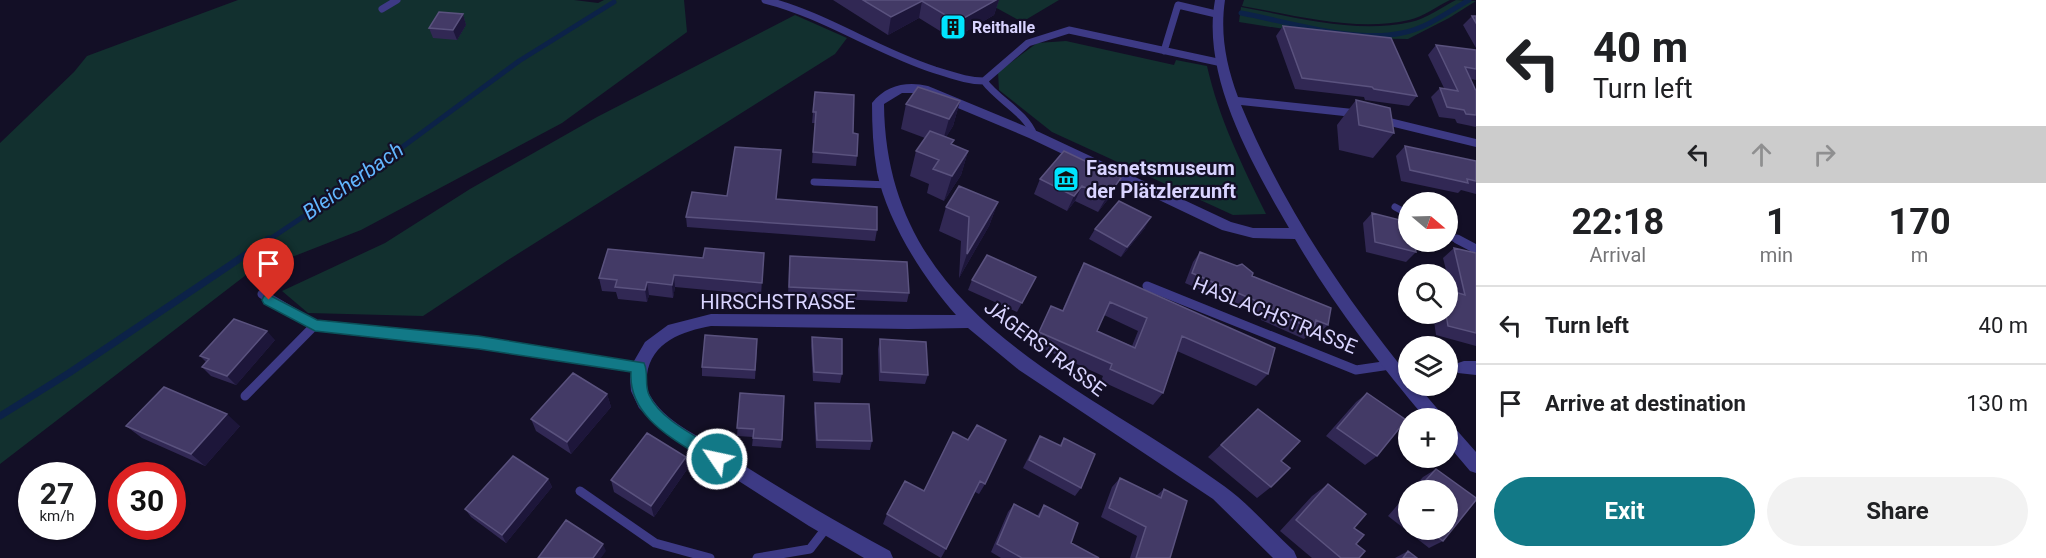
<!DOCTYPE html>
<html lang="en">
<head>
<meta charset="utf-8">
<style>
	body { margin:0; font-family:Roboto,sans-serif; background:#f2f2f2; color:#202124; height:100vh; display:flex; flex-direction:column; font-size:22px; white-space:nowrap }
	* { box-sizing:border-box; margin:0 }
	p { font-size:20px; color:#757577 }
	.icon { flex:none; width:33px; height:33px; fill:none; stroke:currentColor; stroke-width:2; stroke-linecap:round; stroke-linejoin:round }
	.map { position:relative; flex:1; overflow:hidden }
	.drawer { display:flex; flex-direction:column; background:#fff; width:570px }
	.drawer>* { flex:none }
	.guide { background:#fff; color:#202124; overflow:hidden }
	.needle { width:39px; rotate:109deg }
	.tools { position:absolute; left:1398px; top:192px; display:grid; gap:12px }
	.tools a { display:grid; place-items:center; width:60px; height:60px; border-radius:50%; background:#fff; box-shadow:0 2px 4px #0004; font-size:30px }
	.speed { position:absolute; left:18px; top:462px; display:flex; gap:12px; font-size:30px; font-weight:700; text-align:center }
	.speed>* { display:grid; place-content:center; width:78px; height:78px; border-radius:50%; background:#fff; box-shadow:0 2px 4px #0004; line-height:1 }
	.speed small { font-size:15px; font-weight:400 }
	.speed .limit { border:9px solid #d22; background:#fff; color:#111 }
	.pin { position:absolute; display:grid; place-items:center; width:51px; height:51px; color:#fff; margin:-62px -26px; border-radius:50% 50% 50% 0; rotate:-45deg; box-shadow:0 0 6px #0007 }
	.pin .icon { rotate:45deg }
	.me { position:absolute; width:66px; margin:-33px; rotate:304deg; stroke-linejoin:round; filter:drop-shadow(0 0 4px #0008) }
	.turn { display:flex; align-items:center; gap:21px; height:126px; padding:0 18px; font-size:27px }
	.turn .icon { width:78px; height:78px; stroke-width:2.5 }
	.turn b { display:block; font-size:42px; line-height:51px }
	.lanes { display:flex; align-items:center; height:57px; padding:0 18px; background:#0003; justify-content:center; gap:30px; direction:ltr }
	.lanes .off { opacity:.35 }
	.eta { display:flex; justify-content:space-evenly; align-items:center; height:102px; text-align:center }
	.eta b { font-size:36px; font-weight:700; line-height:42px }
	.cta { display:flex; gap:12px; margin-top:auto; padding:12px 18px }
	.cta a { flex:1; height:69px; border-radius:36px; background:#127987; color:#fff; font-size:24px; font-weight:700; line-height:69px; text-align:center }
	.cta a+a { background:#f2f2f2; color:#202124 }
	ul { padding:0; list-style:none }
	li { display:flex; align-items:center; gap:18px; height:78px; padding:0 18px; border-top:2px solid #e0e0e0 }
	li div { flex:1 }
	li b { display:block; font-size:22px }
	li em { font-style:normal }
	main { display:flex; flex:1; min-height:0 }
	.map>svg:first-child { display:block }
	.green { fill:#12302f }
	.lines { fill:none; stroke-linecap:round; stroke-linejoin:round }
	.stream-far1 { stroke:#0c2248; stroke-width:5 }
	.stream { stroke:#0c2248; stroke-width:7 }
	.service-far1 { stroke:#3d3a85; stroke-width:7 }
	.service { stroke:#3d3a85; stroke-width:9 }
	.minor { fill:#3d3a85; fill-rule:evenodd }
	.wall { fill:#312854; fill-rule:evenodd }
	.shaded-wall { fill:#1d163a }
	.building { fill:#433a66; stroke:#5a527e; stroke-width:1.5; fill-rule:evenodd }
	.route { fill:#127987; stroke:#0c4f58; stroke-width:1.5 }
	.labels { text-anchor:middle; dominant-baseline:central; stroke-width:4.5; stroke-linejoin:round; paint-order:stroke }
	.far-poi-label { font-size:16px; font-weight:bold; fill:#d9d4ff; stroke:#130f26; text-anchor:start }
	.poi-label { font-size:20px; font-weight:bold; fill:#d9d4ff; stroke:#130f26; text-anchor:start }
	.street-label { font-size:20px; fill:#d9d4ff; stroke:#130f26 }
	.water-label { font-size:21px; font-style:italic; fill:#62b6ff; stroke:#130f26 }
</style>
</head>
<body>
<main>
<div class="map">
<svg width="1476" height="558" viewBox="0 0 1476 558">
	<rect width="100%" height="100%" fill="#130f26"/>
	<path class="green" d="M238 0H574L598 3 604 0H684L687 32 562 123 361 230 246 275 0 464V143L74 72 87 56Z
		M982 0H1059L1022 22Z
		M1244 0H1450C1437 6 1423 17 1409 20 1355 32 1295 15 1242 6Z
		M1456 0 1476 1 1449 18 1408 39 1342 38 1239 22 1241 7C1296 17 1355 34 1411 22 1426 19 1442 7 1456 0Z
		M795 15 847 38 835 54 508 260 423 316 308 313 282 291 385 243 470 189 597 117Z
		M1066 41 1174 65 1176 60 1207 66C1219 119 1242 165 1266 214L1233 215 1052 132 999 90 998 72 1037 43Z"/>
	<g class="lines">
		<path class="stream-far1" d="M1241 13C1289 22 1354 43 1402 33 1427 28 1448 12 1469 0
			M267 241 355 182 519 61 614 2"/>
		<path class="stream" d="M0 416 69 373 269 239"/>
		<path class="service-far1" d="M765 0C825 15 876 51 935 70 952 75 967 81 984 81
			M382 9 397 0
			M1164 51 1178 5 1216 14
			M1034 135C1025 112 999 101 984 81L1028 43 1069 30 1222 63
			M814 182 889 185
			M1395 207 1408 214
			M1448 235 1460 241"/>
		<path class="service" d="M1457 239 1476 249
			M1147 286 1356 370 1390 365
			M262 294 315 325 479 342 639 367
			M245 396 315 325
			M580 491 655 543 710 558
			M757 558 810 549 827 527"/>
		<path class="minor" d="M1215 0H1225C1220 34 1226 64 1238 97L1353 109 1476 139V147L1353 117 1241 105C1282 204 1341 292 1408 375V386H1418L1441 413 1443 418H1425C1378 362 1332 303 1295 239L1253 238 1222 230 1029 138 922 93H902L884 104C886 317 1079 380 1224 486 1249 504 1271 530 1294 551L1297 558H1273L1213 499 1019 370 968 328 908 329 711 326C683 331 651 342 647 375 646 383 647 391 651 397 664 419 691 432 712 445 770 483 829 518 890 551L893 558H864L809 526 667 435 639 408 631 391 630 379 634 361 645 342 668 325 711 314 956 315C923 278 887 221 877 172 873 149 872 126 872 103 886 85 907 81 928 86L1039 132 1231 222 1253 228H1289C1252 164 1201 76 1215 0Z
			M1464 361H1476V375L1458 373 1456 368 1458 363Z
			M1448 425 1454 427 1476 452V473L1470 471 1448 445Z"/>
	</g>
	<path class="wall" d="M833 0H999L994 15 953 39 919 18 888 35Z
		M463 14 466 25 457 40 433 38 429 28Z
		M1472 16H1476V48L1463 25Z
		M1283 26 1417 96 1409 106 1365 100 1364 97 1295 89 1276 36Z
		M1436 45 1476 50V80L1471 79 1476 91V127L1457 123 1455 119 1439 117 1431 97 1440 88H1444L1428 55Z
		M815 92 857 156 856 166 812 163 815 123H812Z
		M1356 100 1394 133 1373 158 1339 150 1337 125Z
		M960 101 953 126 946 137 953 145 968 151 961 175 944 201 927 193 929 184 910 176 916 151 925 138 901 129 906 104Z
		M1405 146 1475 161 1476 160V194L1461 190 1458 193 1401 181 1396 156Z
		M781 150 776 199 877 230 875 241 687 227 686 217 727 196Z
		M1064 151 1113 193 1098 212 1075 201 1067 211 1034 194 1040 179Z
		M998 202 989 226 959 278 961 241 939 231 946 207Z
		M1372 213 1416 252 1406 262 1366 252 1363 223Z
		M1145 228 1121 257 1089 239 1095 229Z
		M1454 248 1476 253V346L1436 335 1433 314H1448L1450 291 1448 274H1447L1443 258Z
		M1200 252 1252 276 1328 325 1318 334 1312 331 1304 339 1261 320 1262 316 1185 283 1193 262Z
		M764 253 761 295 675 287 673 298 649 295 647 302 618 299 616 292 602 291 599 278 703 258Z
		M1084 263 1268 374 1256 386 1177 351 1163 393 1153 405 1101 381 1103 376 1033 344 1051 306 1062 311 1077 276ZM1104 315 1138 331 1132 346 1097 331Z
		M789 266 909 293 907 302 788 297Z
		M972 280 1031 286 1017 312 968 290Z
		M812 337 842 374 840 383 813 381 811 346Z
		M880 339 928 375 925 384 879 381 878 349Z
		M275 340 236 385 211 376 202 367 206 362 200 356Z
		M757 348 755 379 702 376V367Z
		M740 393 782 440 781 448 752 446 753 437 737 436Z
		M1367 393 1377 456 1365 465 1326 436 1356 402Z
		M607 394 611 407 571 454 536 431 531 419Z
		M815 403 872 441 870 450 816 448 814 412Z
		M1258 409 1271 487 1257 498 1208 457Z
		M126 426H240L205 466 142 438Z
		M953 432 985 484 979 494 975 492 946 549 941 558 883 524 887 514 924 491Z
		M1040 436 1059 446 1064 438 1081 488 1075 496 1023 468 1035 444Z
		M686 457 688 468 654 517 614 492 611 480Z
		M1436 469 1476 498V500L1443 541 1429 548 1388 516 1408 493V530H1448V490H1411L1423 477Z
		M1120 478 1156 496 1164 489 1170 558H1130L1137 536 1101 517 1112 487Z
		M548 479 552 487 506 543 471 517 465 509Z
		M1328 484 1354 528 1356 544 1359 558H1312L1280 531 1312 496Z
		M1014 504 1037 516 1044 505 1071 543 1099 558H1001L991 552 1008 512Z
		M1408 551 1417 558H1395Z"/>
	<path class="shaded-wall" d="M996 0H999L994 15 953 39 957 22Z
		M922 1 919 18 888 35 891 17Z
		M463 14 466 25 457 40 453 30Z
		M960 101 953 126 942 144 949 119Z
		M968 151 961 175 944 201 952 176Z
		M1121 178 1113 193 1098 212 1106 198Z
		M1082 186 1075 201 1067 211 1074 196Z
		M998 202 989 226 959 278 967 254Z
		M1151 217 1145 228 1121 257 1127 247Z
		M674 275 675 287 673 298 672 285Z
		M647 282 649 295 647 302 645 290Z
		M267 331 275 340 236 385 227 376Z
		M607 394 611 407 571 454 567 442Z
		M227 414 240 426 205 466 191 454Z
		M686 457 688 468 654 517 651 506Z
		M548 479 552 487 506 543 502 535Z
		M603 544 606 551 601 558H593Z"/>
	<path class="building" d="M863 0H996L957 22 922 1 891 17Z
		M439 12 463 14 453 30 429 28Z
		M1472 16H1476V23Z
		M1283 26 1391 38 1417 96 1374 89 1372 87 1302 78Z
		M1436 45 1476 50V69L1465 67 1476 91V115L1466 114 1464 110 1447 107 1440 88 1458 91Z
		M918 87 960 101 949 119 906 104Z
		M815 92 854 95 853 133 858 134 857 156 813 152 816 112H813Z
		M1356 100 1390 108 1394 133 1359 125Z
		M930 131 954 140 951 144 968 151 952 176 933 169 939 160 916 151Z
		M1405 146 1476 161V181L1467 179 1468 183 1410 170Z
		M735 147 781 150 776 199 877 207V230L686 217 692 192 727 196Z
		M1064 151 1121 178 1106 198 1082 186 1074 196 1040 179Z
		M959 186 998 202 967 254 969 217 946 207Z
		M1119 201 1151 217 1127 247 1095 229Z
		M1372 213 1408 222V242H1414L1416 252 1375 242Z
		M705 248 764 253 762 283 674 275 672 285 647 282 645 290 615 287 617 280 599 278 608 249 703 258Z
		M1454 248 1476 253V333L1448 326 1446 314H1448V290L1465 295Z
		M1200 252 1237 266 1242 264 1253 273 1252 276 1331 308 1328 325 1316 320 1314 329 1269 311 1270 307 1192 273Z
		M987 255 1036 277 1022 303 972 280Z
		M790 256 907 262 909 293 789 287Z
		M1084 263 1275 348 1268 374 1182 336 1163 393 1110 369 1112 364 1039 332 1051 306 1063 311ZM1110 302 1147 318 1135 348 1097 331Z
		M234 319 267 331 227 376 202 367 209 359 200 356Z
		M705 335 757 339 755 370 702 367Z
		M812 337 842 339V374L814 372Z
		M880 339 926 342 928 375 881 372Z
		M573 373 607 394 567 442 531 419Z
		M164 387 227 414 191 454 126 426Z
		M740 393 784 396 782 440 753 438 754 429 737 428Z
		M1367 393 1406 420 1377 456 1337 428Z
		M815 403 869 404 872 441 817 440Z
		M1258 409 1300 441 1281 461 1290 468 1271 487 1221 445Z
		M977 425 1006 440 985 484 980 481 946 549 887 514 905 481 924 491 953 432 968 440Z
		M647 433 686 457 651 506 611 480Z
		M1040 436 1061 446 1064 438 1095 454 1081 488 1029 460Z
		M513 456 548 479 502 535 465 509Z
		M1436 469 1476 498V500L1443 541 1428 530H1448V490H1417Z
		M1120 478 1161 498 1164 489 1187 501 1170 558H1136L1146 527 1109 508Z
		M1328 484 1366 514 1354 528 1364 535 1356 544 1365 551 1359 558H1341L1296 520Z
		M1408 500V514L1401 508Z
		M1014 504 1039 517 1044 505 1078 523 1071 543 1099 558H1022L997 544Z
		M566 520 603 544 593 558H538Z
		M1408 551 1417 558H1403Z"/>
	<path class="route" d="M269 295 317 320 479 336 644 363C649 373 644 384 649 395 661 421 700 438 723 453L725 459 723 464 717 466 712 464C678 441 628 419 631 372L479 349 315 331 264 304 262 300 264 296Z"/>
	<defs>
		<g id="building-square" transform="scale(1.35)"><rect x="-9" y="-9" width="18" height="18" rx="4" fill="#00e5ff" stroke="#130f26"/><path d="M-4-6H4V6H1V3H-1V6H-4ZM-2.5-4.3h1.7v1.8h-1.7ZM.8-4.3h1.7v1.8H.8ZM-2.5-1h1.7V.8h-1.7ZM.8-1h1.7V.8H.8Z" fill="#111"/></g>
		<g id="museum-square" transform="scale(1.35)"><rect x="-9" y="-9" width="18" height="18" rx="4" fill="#00e5ff" stroke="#130f26"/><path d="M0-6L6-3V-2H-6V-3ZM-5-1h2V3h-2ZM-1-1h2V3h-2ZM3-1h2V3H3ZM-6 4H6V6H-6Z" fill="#111"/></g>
	</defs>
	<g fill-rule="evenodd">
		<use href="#building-square" x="953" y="27"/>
		<use href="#museum-square" x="1066" y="179"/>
	</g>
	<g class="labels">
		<g class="far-poi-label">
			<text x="972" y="27">Reithalle</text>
		</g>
		<g class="poi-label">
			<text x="1086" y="168">Fasnetsmuseum<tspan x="1086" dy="23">der Plätzlerzunft</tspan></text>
		</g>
		<g class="street-label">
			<text x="778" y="302">HIRSCHSTRASSE</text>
			<text transform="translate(1275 315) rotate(22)">HASLACHSTRASSE</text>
			<text transform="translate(1045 348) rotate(37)">JÄGERSTRASSE</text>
		</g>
		<g class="water-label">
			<text transform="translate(353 181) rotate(-35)">Bleicherbach</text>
		</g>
	</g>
</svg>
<div class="tools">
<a><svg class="needle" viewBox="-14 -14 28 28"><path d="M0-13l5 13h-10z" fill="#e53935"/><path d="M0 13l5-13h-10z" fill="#757577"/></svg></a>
<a><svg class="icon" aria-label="search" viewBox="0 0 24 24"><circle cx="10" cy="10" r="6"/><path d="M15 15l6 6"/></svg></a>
<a><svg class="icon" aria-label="layers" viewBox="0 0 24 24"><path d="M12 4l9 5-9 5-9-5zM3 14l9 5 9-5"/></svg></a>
<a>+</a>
<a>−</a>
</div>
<div class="speed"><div>27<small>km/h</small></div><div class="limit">30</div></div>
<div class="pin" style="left:269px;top:300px;background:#d93025"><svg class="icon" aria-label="arrive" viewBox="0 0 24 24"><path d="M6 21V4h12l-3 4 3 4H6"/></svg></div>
<svg class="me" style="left:717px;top:459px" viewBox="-20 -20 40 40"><circle r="17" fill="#127987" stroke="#fff" stroke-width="3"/><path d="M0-11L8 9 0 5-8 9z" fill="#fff"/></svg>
</div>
<section class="drawer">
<div class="guide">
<div class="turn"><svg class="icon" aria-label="left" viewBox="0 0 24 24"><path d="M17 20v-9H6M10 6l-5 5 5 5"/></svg><div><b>40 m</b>Turn left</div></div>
<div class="lanes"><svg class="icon" aria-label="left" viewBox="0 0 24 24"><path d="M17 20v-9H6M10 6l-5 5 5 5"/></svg><svg class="icon off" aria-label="ahead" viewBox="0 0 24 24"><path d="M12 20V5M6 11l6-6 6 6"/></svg><svg class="icon off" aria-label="right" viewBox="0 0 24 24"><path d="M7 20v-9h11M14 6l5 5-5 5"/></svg></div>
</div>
<div class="eta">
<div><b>22:18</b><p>Arrival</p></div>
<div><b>1</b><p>min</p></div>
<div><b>170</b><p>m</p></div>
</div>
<ul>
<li><svg class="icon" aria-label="left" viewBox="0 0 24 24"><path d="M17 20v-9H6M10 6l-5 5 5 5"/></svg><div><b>Turn left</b></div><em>40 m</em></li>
<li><svg class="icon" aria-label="arrive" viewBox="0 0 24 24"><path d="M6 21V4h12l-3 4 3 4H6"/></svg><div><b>Arrive at destination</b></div><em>130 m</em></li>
</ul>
<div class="cta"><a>Exit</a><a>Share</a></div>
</section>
</main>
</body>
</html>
